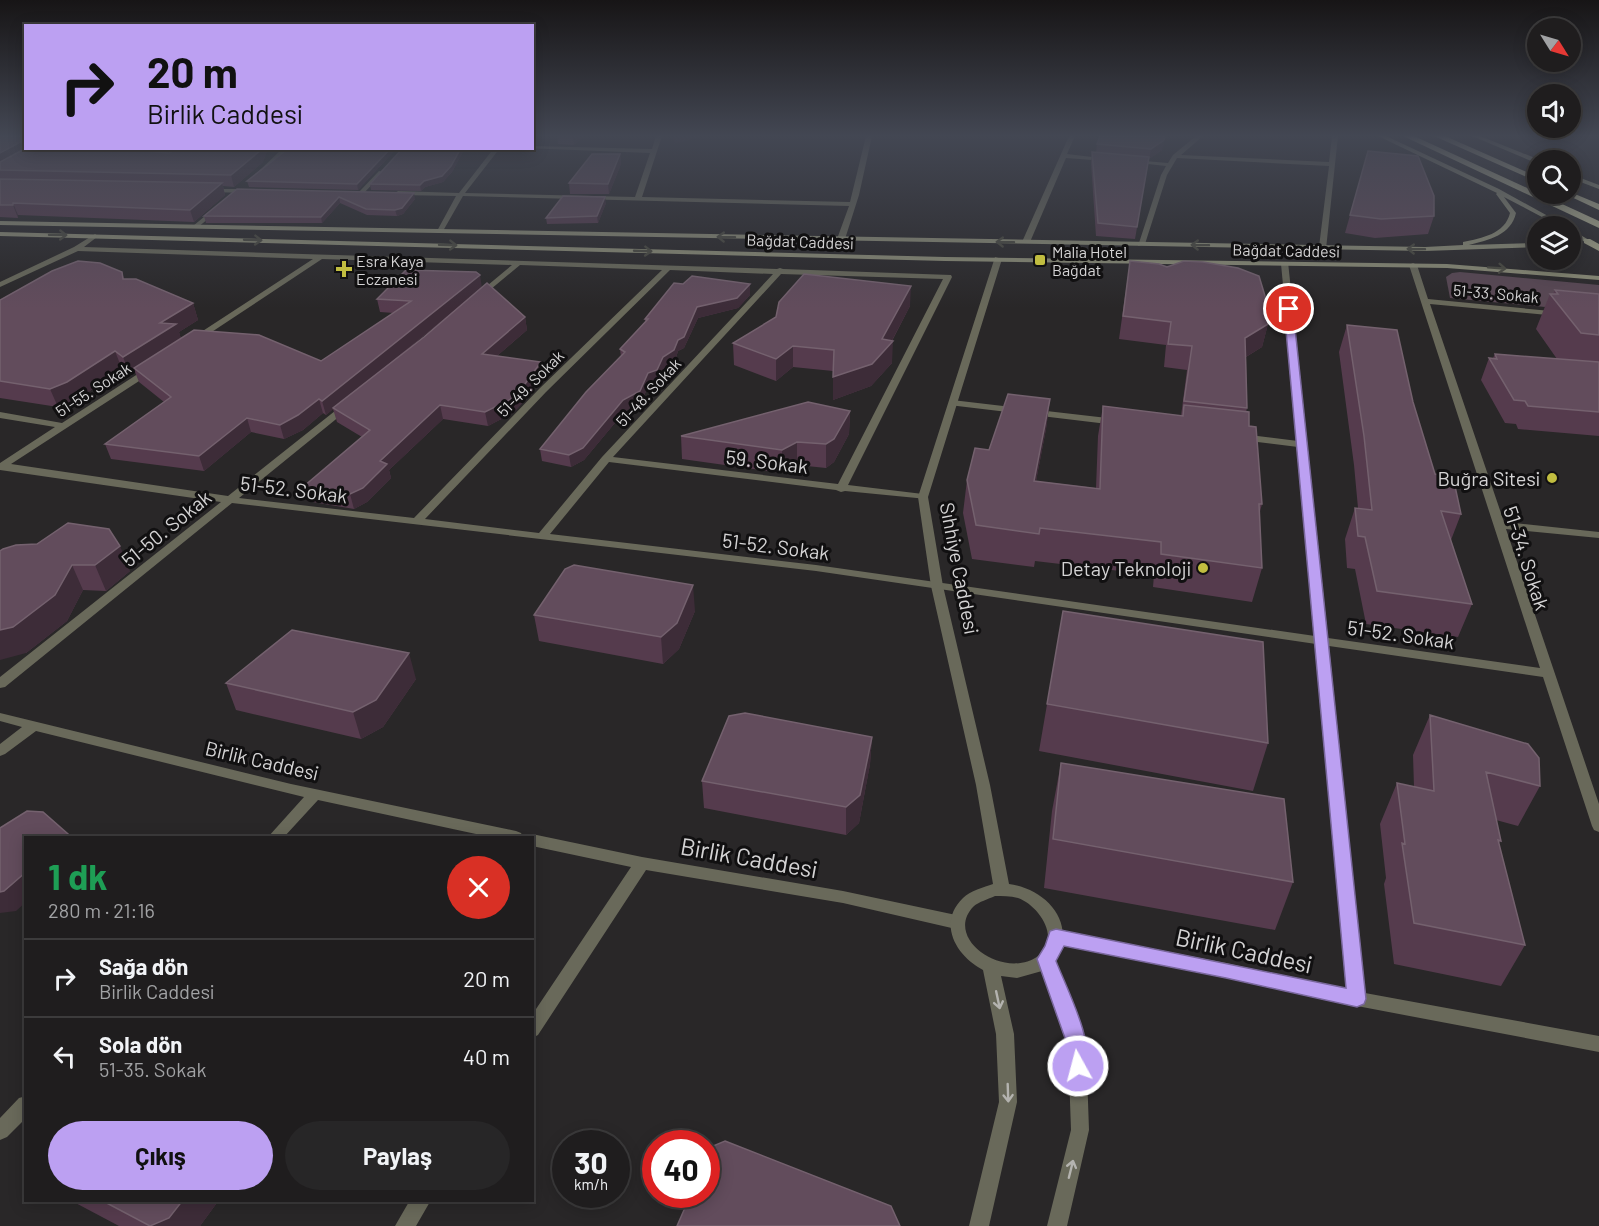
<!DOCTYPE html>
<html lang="tr">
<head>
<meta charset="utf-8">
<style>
	body { margin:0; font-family:Barlow,sans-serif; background:#272627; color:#f1f3f6; height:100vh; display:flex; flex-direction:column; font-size:22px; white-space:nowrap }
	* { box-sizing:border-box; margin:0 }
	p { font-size:20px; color:#a1a2a4 }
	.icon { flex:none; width:33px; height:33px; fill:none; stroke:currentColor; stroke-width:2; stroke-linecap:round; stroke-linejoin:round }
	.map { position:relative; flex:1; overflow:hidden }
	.sheet { position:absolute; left:24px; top:836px; width:510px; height:366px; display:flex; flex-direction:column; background:#1f1d1e; border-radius:0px; box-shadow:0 3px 15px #0003,0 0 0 2px #3c3b3c }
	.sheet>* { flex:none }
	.hud { position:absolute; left:24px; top:24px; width:510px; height:126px; border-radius:0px; box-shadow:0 3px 15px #0003,0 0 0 2px #3c3b3c; background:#bca0f2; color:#111; overflow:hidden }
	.needle { width:39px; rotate:127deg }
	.buttons { position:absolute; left:1527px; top:18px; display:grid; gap:12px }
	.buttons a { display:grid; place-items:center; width:54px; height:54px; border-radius:50%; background:#1f1d1e; box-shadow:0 3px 15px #0003,0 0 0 2px #3c3b3c; font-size:30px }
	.speed { position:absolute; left:552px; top:1130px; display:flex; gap:12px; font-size:30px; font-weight:700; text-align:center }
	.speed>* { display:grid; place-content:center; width:78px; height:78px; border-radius:50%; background:#1f1d1e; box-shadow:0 3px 15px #0003,0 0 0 2px #3c3b3c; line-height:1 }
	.speed small { font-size:15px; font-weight:400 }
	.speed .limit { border:9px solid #d22; background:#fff; color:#111 }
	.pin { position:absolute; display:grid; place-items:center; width:51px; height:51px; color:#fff; margin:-26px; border:3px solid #fff; border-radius:50%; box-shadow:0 2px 6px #0007 }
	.me { position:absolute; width:66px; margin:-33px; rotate:353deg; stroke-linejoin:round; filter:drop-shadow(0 0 4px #0008) }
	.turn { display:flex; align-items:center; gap:21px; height:126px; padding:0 24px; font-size:27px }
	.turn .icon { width:78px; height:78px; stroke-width:2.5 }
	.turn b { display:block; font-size:42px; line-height:51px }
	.round { display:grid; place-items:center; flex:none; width:63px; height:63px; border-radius:32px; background:#272627 }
	.headline { display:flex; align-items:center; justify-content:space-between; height:102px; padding:0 24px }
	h1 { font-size:36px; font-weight:700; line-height:45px; color:#1e9e55 }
	.cta { display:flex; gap:12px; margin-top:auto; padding:12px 24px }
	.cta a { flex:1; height:69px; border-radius:36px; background:#bca0f2; color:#111; font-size:24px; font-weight:700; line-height:69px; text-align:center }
	.cta a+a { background:#272627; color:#f1f3f6 }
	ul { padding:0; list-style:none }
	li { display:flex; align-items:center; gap:18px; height:78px; padding:0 24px; border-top:2px solid #3c3b3c }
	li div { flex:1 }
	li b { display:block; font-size:22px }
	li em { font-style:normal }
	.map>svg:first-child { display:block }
	.green { fill:#594753 }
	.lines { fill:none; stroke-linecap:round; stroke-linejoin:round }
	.minor { fill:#69695a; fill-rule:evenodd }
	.tertiary { fill:#69695a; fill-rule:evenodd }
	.secondary { fill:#8d8e77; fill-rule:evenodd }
	.primary { fill:#aaaa8c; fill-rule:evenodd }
	.trunk { fill:#b7b796; fill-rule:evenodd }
	.wall { fill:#553b4d; fill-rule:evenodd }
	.shaded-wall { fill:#3d2c38 }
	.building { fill:#624c5c; stroke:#74616e; stroke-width:1.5 }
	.oneway { stroke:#49493f }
	.oneway2 { stroke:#b4b3af }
	.route { fill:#bca0f2; stroke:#7a689d; stroke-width:1.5 }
	.poi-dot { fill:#c1bd40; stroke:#111011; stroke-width:2 }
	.labels { text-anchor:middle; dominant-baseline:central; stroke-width:6; stroke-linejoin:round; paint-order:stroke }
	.far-street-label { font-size:16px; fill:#d4d3d4; stroke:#111011 }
	.far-poi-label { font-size:16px; fill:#d4d3d4; stroke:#111011; text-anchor:start }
	.street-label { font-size:20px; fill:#d4d3d4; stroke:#111011 }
	.poi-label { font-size:20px; fill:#d4d3d4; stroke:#111011; text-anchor:end }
	.near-street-label { font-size:24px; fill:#d4d3d4; stroke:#111011 }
</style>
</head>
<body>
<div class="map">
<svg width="1599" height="1226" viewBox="0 0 1599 1226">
	<rect width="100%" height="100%" fill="#292728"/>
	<path class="green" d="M1460 272 1599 285V312L1450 298 1446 277 1452 273Z"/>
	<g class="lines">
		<path class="minor" d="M656 136H662L642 197 850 202 866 136H872L859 195 845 239 841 241 837 239 849 206 463 196 443 231 440 233 437 231 456 196 398 195 395 193 398 191 459 193 494 148H500L465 193 635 197 650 153 524 148H532V146L652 149Z
			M1069 136H1075L1067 154 1109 159 1106 161 1066 158 1030 242 1024 243 1022 242Z
			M1196 136H1203L1181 155 1329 162 1332 136H1338L1326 249 1319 247 1329 166 1177 158 1167 175 1145 244 1138 246 1161 175 1166 166 1130 162 1133 160 1168 163 1173 155Z
			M283 148H290L263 173H259V171Z
			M379 171 384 172 363 194H359V192Z
			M209 189H252L255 191 252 193 207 192 206 191Z
			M216 207 221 208 197 228H193V226Z
			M95 234 98 236 97 237 84 247 777 269 780 268 783 269 951 275 952 277 848 485 923 494 928 497 927 499 845 491 841 492 836 490 609 462 550 534 816 565 1315 636 1298 447 1241 440 1236 437 1241 434 1298 441 1281 264 1288 262 1328 638 1540 668 1409 265 1413 263 1417 265 1428 299 1561 312 1562 314 1558 316 1430 304 1504 522 1599 532V538L1506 529 1599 804V832L1594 830 1592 826 1543 677 1329 646 1365 993 1599 1036V1052L1357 1006 1226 977 1051 942 1049 937 1051 932 1057 930 1226 963 1348 990 1316 644 816 571 232 503 5 687 0 688V677L221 502 0 470V463L55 427 0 418V412L62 423 147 368H153V372L11 464 228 496 345 403H351V407L239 498 414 518 540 388 662 270 520 265 479 299 475 297 476 295 512 265 322 259 195 343 191 340 192 338 313 259 78 251 0 287V282L74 247ZM670 270 773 274 602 457 539 533 425 519 546 392ZM781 274 943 279 838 484 613 457Z
			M952 400 1116 419 1121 422 1116 425 949 405V401Z
			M0 713 291 784 516 831 521 833 523 837H490L318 800 284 837H268L304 797 36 731 5 754 0 756V744L22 727 0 721Z
			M532 834 642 857 843 891 956 915 962 917 964 922 962 927 956 929 843 903 646 870 538 1035 532 1038V1015L631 867 532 846V837H526Z
			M26 1096V1118L7 1137 0 1140V1118L19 1098Z
			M410 1200H431L416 1226H395Z"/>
		<path class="tertiary" d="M995 257 1002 259 928 497 943 586 990 785 1009 884C1047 889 1078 924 1055 961L1086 1045 1089 1130 1067 1226H1047L1071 1130 1068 1045 1042 971 1017 978 1001 976 1014 1034 1017 1102 989 1226H969L999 1102 996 1034 983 970C956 956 937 923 963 898 970 891 984 887 993 884L976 785 931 586 918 497ZM995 896C1002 896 1010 896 1018 898 1038 905 1062 938 1038 956 1004 981 942 938 974 906 979 902 988 899 995 896Z"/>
		<path class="secondary" d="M1378 136H1386L1499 189 1566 226H1559L1504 197 1516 213C1511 235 1489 240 1469 245L1538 243V247L1425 251 0 225V221L1425 247 1463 245V242C1482 238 1505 234 1510 213L1496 194 1497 193Z
			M1472 136H1480L1540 160 1536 163Z
			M1570 174 1599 185V189L1570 178Z
			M1570 229 1589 240 1591 241 1585 242 1570 234Z
			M0 232 945 257 1447 264 1599 276V280L1447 268 945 261 0 236Z"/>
		<path class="primary" d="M1584 239H1590L1599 244V251L1584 243Z"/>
		<path class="trunk" d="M1403 136H1414L1599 221V228Z
			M1434 136H1445L1538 177V182Z
			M1570 192 1599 204V210L1565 194Z"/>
	</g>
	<path class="wall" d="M0 136 26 148 116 149 169 153 177 148H268L263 162 234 187 223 186 225 195 194 222 18 215V218L0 217Z
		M557 136H583L574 145 558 144Z
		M1097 144 1162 150 1149 159 1135 239 1096 236 1091 163 1092 152H1096Z
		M397 148 358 190 249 187 247 181Z
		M403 148H465L452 172 443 182 425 187 421 191 371 190 370 184Z
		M1368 151 1434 216 1428 234 1375 238 1345 233Z
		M620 154 621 164 609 194H570L569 183Z
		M237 189 415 199 403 214 397 216 367 215 340 203 322 223H206L204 216Z
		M606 203 598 223 547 224 546 218Z
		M1130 261 1268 324 1262 347 1246 357 1247 408 1246 412 1262 504 1259 515 1262 568 1252 602 1153 587 1154 575 1035 561 1034 567 972 559 963 513 967 480 989 450 1050 399 1046 429 1036 481 1096 488 1098 436 1103 406 1181 416 1187 370 1164 367 1166 345 1119 339Z
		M122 272 124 279 193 303 198 320 179 332 181 339 321 361 394 313 380 312 377 299 482 287 525 317 527 330 497 356 542 376 527 398 513 413 488 426 443 419 389 470 391 478 367 502 354 509 307 501 303 487 362 437 337 422 333 409 326 415 323 413 303 430 284 439 251 432 204 471 111 459 105 444 164 402 139 382 135 372 130 375 122 369 75 401 58 407 0 398V300ZM471 297 424 337 371 379Z
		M683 284H750V295L738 308 698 318 684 348 678 351 675 361 664 368 658 381 649 385 641 402 624 412 584 460 571 467 542 461 540 449 621 357 620 349 645 322V319Z
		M1555 290 1599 294V436L1518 429 1516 424 1505 423 1481 380 1489 358H1493L1495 354 1557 359 1536 329 1550 294H1553Z
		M910 306 892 341V363L871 386 833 400V371L793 367 776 381 734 365 733 343 776 317Z
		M1347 325 1413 402 1435 474 1461 514 1451 540 1472 604 1458 637 1366 624 1355 569 1347 568 1345 539 1355 508H1358L1354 465 1339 352Z
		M850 411 849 434 834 462 826 468 797 465 782 473 682 459 681 436Z
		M3 549 130 571 106 591 83 590 67 621 26 653Z
		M695 611 679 649 663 664 539 641 534 615Z
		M1063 611 1268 743 1253 791 1039 751Z
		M416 679 383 727 361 739 236 710 226 683Z
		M1430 715 1540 786 1518 826 1496 820 1501 841 1499 843 1525 945 1501 986 1394 964 1384 884 1386 878 1380 824 1397 783 1414 787 1413 755Z
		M872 737 870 764 859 823 846 835 704 808 702 781Z
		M1061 763 1293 882 1275 930 1044 888 1052 811Z
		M70 1200H219L200 1226H119Z"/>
	<path class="shaded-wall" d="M573 136H583L574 145Z
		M673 136H702L674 144Z
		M1165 136H1166L1162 150 1149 159 1151 149Z
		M26 139V148L0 166V153Z
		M261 148H268L263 162 234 187 231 175Z
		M391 148H397L358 190 357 184Z
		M461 148H465L452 172 443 182 425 187 421 191 420 185 424 181Z
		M620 154 621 164 609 194 608 184Z
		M222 183 225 195 194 222 190 210Z
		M414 193 415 199 403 214 397 216 395 210Z
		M339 197 340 203 322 223 321 217Z
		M605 197 606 203 598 223 597 216Z
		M13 203 18 215V218L13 205Z
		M480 275 482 288 326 415 322 401Z
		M750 284V295L738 308 698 318 684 348 678 351 675 361 664 368 658 381 649 385 641 402 624 412 584 460 571 467 569 455 648 373 678 340 697 307Z
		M911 286 910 306 890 344 893 341 892 363 871 386 833 400V377L882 339Z
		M193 303 198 320 179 332 182 342 134 368 135 372 130 375 123 357 160 323Z
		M525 317 527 330 484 367 482 354Z
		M1268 324 1262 347 1239 361 1245 338Z
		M793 346V367L776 381V359Z
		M115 351 122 369 75 401 58 407 50 389Z
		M541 362 542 376 527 398 513 413 488 426 485 412Z
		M319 399 323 413 303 430 284 439 280 425Z
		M1050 399 1046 429 1030 513 1034 481Z
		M440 405 443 419 389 470 391 478 367 502 354 509 350 494 380 461Z
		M850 411 849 434 834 462 826 468V444Z
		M247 418 251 432 204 471 199 456Z
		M797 442V465L782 473V450Z
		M120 546 130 571 106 591 95 565Z
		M72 565 83 590 67 621 26 653 0 660V630Z
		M693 585 695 611 679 649 663 664 661 637Z
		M409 653 416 679 383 727 361 739 353 712Z
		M872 737 870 764 859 823 846 835V807Z
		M26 872V902L16 911 0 913V892Z
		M183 1200H219L200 1226H150Z"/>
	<path class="building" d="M0 136H26V139L0 153Z
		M1100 136H1165L1164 140 1151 149 1097 144Z
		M26 148H108L169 153 177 148H261V150L231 175 0 170V162Z
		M289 148H391L357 184 247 181Z
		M403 148H461L451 166 442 176 424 181 420 185 370 184Z
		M1368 151 1418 156 1434 196V216L1381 219 1350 215Z
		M1092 152 1149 157 1137 227 1098 223Z
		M592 154H620L608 184 569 183Z
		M0 179 222 183 190 210 13 203V205H0Z
		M237 189 414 193 402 208 395 210 366 209 339 197 321 217 204 216Z
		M563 196 605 197 597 216 546 218Z
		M78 261 100 263 122 272 123 279H136L193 303 160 323 176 324 123 357 115 351 67 382 50 389 0 381V300L52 271Z
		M1130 261 1159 264 1167 267 1184 261 1203 262 1238 268 1259 276 1265 296 1268 324 1245 338 1247 408 1184 401 1192 346 1168 344 1171 322 1123 316Z
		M406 270 476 272 480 275 322 401 319 399 298 415 280 425 247 418 199 456 105 444 171 397 134 368 194 330 259 335 321 361 411 301 377 299Z
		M804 274 911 286 882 339 893 341 872 364 833 377 834 350 793 346 776 359 733 343 776 317 779 302Z
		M692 276 750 284 737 298 697 307 684 337 678 340 674 350 663 357 657 370 648 373 640 391 623 400 583 448 569 455 540 449 586 392 625 352 620 349 648 319H645L674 283 683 284Z
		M487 283 525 317 482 354 541 362 525 384 511 399 485 412 440 405 380 461 387 464 363 488 350 494 303 487 370 430 333 408 424 337Z
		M1555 290 1599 294V335L1581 333 1550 294H1558Z
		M1347 325 1397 330 1413 402 1435 474 1453 477 1461 514 1441 511 1472 604 1377 591 1365 537 1358 536 1355 508 1372 510 1364 436Z
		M1495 354 1599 362V412L1528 406 1525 401 1514 400 1489 358 1497 359Z
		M1008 394 1050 399 1034 481 1100 489 1103 406 1183 416 1184 405 1249 412V426L1256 427 1262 504H1259L1262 568 1161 554V542L1040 528 1039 534 976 525 967 480 975 448 989 450Z
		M808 402 850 411 834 439 826 444 797 442 782 450 681 436Z
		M68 523 109 529 120 546 95 565H72L55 595 13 627 0 630V551L3 549 16 545 37 544Z
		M574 565 693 585 677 623 661 637 534 615 565 569Z
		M1063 611 1263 642 1268 743 1047 704Z
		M292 630 409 653 376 700 353 712 226 683Z
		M745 713 872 737 860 795 846 807 702 781 729 716Z
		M1430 715 1528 744 1539 758 1540 786 1486 772 1501 841 1498 840 1525 945 1414 923 1402 843 1405 844 1397 783 1434 791Z
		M1061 763 1284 799 1293 882 1053 839Z
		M27 811 43 812 68 834 64 837H26V872L4 891 0 892V828Z
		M725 1141 891 1206 900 1226H677L691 1194H706V1160L713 1146Z
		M101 1200H183L169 1218 150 1226Z"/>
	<defs><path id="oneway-shaft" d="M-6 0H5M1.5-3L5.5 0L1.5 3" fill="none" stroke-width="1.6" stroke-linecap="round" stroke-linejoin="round" transform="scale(1.5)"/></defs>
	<g class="oneway">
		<use href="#oneway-shaft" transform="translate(58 235) rotate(1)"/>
		<use href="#oneway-shaft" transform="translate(726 237) rotate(-179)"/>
		<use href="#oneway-shaft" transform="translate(253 240) rotate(2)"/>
		<use href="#oneway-shaft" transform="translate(1005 242) rotate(-179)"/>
		<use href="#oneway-shaft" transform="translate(448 245) rotate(2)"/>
		<use href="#oneway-shaft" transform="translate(1200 245) rotate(-179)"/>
		<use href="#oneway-shaft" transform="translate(1416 249) rotate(-179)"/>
		<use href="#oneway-shaft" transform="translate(643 251) rotate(2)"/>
		<use href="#oneway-shaft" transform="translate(1497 268) rotate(4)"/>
	</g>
	<g class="oneway2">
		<use href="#oneway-shaft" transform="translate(998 1000) rotate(78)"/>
		<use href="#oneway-shaft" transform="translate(1008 1093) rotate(88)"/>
		<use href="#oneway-shaft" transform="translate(1071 1169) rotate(-76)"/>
	</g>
	<linearGradient id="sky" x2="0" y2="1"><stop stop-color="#171516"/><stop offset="0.44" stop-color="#434753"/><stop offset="1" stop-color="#434753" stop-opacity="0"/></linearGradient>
	<rect width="1599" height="308" fill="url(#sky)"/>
	<path class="route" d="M1289 306 1293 309 1366 999 1364 1004 1357 1007 1226 978 1064 946 1056 961C1066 987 1097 1047 1085 1072L1078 1075 1071 1072 1068 1066 1067 1044 1037 959 1045 946 1050 931 1056 929 1346 988 1284 309Z"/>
	<g class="poi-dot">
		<rect x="1034" y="254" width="12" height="12" rx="3"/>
		<path d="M341 260h6v6h6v6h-6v6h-6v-6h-6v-6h6z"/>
		<circle cx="1552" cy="478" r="6"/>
		<circle cx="1203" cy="568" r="6"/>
	</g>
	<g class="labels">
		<g class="far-street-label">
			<text transform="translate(800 241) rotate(2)">Bağdat Caddesi</text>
			<text transform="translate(1286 250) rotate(1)">Bağdat Caddesi</text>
			<text transform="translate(1496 293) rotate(5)">51-33. Sokak</text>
			<text transform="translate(530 383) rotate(-45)">51-49. Sokak</text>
			<text transform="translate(93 389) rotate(-33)">51-55. Sokak</text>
			<text transform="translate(648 392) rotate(-47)">51-48. Sokak</text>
		</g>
		<g class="far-poi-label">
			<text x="1052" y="251">Malia Hotel<tspan x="1052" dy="18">Bağdat</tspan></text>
			<text x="356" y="260">Esra Kaya<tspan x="356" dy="18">Eczanesi</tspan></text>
		</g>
		<g class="street-label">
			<text transform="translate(767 461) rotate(7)">59. Sokak</text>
			<text transform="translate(294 489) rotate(7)">51-52. Sokak</text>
			<text transform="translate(166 528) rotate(-39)">51-50. Sokak</text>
			<text transform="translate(776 546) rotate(7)">51-52. Sokak</text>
			<text transform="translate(1527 558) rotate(72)">51-34. Sokak</text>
			<text transform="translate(960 568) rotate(79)">Sıhhiye Caddesi</text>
			<text transform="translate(1401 634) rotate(8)">51-52. Sokak</text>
			<text transform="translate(262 760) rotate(13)">Birlik Caddesi</text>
		</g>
		<g class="poi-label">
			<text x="1540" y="478">Buğra Sitesi</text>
			<text x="1191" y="568">Detay Teknoloji</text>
		</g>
		<g class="near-street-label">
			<text transform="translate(749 857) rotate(10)">Birlik Caddesi</text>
			<text transform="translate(1244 950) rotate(12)">Birlik Caddesi</text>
		</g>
	</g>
</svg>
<div class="buttons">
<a><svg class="needle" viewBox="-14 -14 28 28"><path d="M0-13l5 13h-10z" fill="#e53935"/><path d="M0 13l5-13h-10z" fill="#a1a2a4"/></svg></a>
<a><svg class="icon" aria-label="sound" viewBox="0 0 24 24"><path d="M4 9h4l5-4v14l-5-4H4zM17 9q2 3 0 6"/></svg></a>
<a><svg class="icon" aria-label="search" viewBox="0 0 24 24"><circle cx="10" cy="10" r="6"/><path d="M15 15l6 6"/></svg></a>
<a><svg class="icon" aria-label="layers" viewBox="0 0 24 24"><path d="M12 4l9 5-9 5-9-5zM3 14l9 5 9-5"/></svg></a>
</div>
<div class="speed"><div>30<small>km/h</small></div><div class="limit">40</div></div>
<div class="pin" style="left:1289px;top:309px;background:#d93025"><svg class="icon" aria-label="arrive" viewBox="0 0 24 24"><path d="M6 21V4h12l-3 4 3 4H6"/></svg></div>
<svg class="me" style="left:1078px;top:1066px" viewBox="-20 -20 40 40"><circle r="17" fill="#bca0f2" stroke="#fff" stroke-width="3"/><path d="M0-11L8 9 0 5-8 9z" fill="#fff"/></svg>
<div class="hud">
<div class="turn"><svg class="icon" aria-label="right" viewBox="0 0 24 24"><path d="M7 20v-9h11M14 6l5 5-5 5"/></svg><div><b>20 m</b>Birlik Caddesi</div></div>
</div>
<section class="sheet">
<div class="headline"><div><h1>1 dk</h1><p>280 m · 21:16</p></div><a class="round" style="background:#d93025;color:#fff"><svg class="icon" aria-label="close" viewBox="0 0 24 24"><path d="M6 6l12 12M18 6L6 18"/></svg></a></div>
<ul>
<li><svg class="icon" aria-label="right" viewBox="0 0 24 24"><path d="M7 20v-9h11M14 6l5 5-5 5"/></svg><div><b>Sağa dön</b><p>Birlik Caddesi</p></div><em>20 m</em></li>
<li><svg class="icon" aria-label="left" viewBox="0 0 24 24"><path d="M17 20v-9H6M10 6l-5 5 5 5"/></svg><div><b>Sola dön</b><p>51-35. Sokak</p></div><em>40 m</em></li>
</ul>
<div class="cta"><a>Çıkış</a><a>Paylaş</a></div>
</section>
</div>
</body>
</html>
